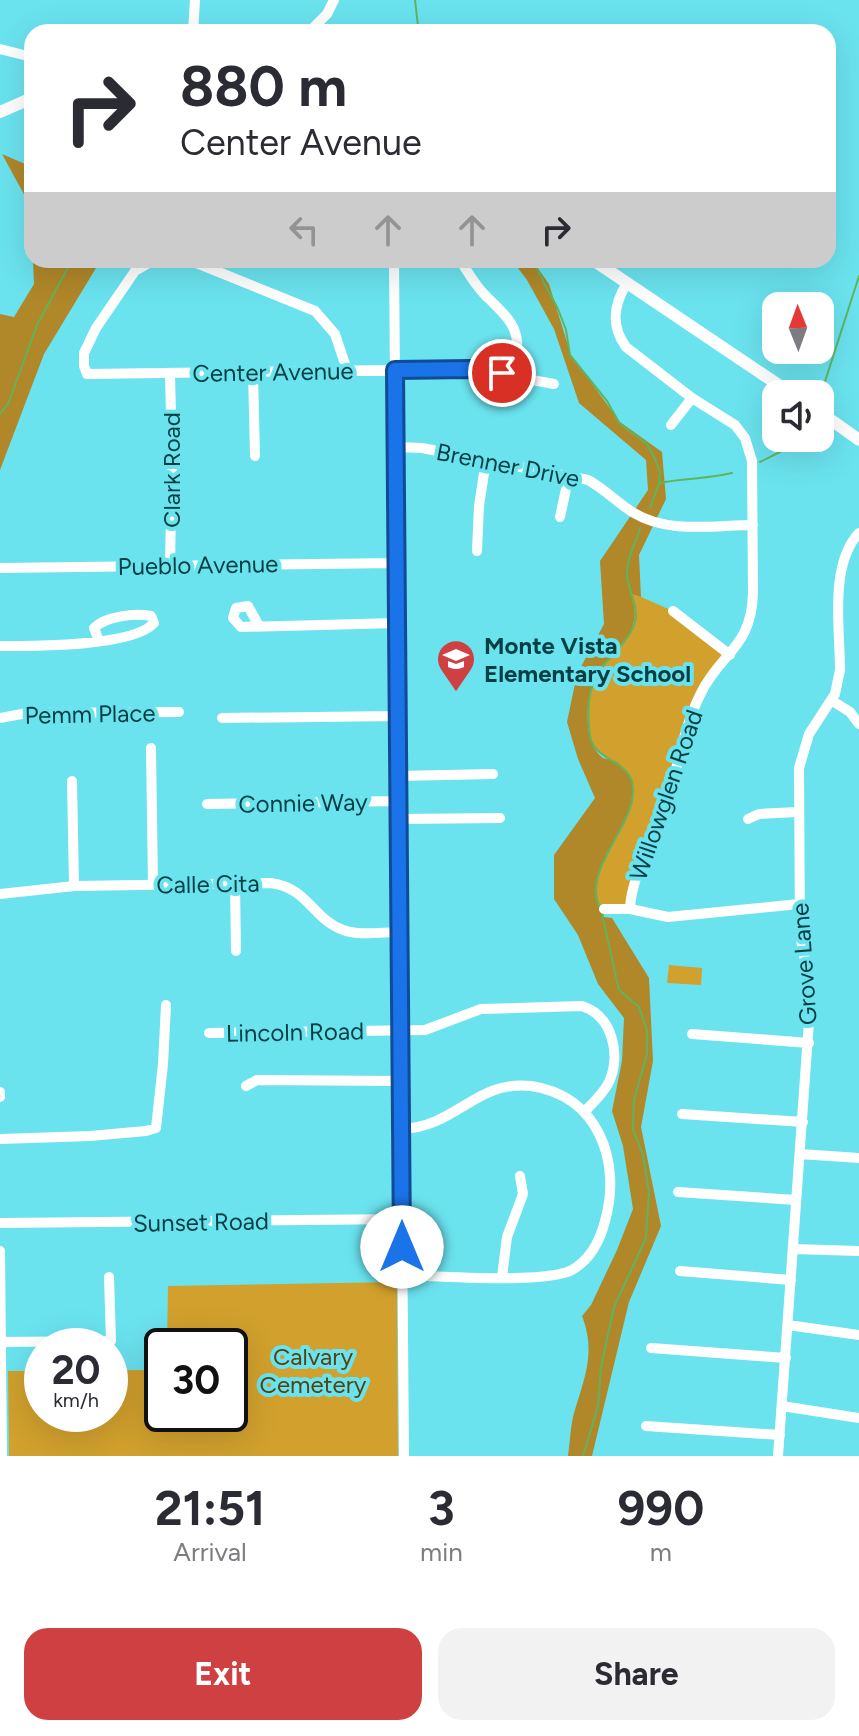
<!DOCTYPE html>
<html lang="en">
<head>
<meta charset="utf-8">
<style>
	body { margin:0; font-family:Figtree,sans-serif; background:#f2f2f3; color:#2b2b33; height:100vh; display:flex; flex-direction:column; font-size:30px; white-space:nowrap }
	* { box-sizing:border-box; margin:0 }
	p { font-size:26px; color:#7c7c81 }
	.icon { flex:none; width:44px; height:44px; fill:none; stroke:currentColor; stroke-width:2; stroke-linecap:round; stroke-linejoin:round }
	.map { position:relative; height:1456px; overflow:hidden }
	.side { display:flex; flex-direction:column; background:#fff; flex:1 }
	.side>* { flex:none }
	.banner { position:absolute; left:24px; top:24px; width:812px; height:244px; border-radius:24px; box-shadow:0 8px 32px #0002; background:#fff; color:#2b2b33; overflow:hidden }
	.needle { width:52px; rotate:359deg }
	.fabs { position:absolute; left:762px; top:292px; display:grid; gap:16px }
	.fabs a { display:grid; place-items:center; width:72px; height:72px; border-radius:16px; background:#fff; box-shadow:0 8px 32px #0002; font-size:40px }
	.speed { position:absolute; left:24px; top:1328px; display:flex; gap:16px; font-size:40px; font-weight:700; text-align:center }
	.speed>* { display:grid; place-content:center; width:104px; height:104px; border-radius:50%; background:#fff; box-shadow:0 8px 32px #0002; line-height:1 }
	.speed small { font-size:20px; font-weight:400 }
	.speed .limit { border:4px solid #111; border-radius:12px; background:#fff; color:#111 }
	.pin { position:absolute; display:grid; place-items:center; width:68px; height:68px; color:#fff; margin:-34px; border:4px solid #fff; border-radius:50%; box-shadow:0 2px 8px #0007 }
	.me { position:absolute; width:88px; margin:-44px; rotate:0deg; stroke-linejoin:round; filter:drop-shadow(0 0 6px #0008) }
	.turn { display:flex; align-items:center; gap:28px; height:168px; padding:0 24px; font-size:36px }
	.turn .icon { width:104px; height:104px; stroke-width:2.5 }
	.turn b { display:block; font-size:56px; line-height:68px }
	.lanes { display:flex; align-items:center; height:76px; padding:0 24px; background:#0003; justify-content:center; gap:40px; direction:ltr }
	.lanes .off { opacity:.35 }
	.eta { display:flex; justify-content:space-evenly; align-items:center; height:136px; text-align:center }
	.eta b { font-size:48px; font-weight:700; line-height:56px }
	.action { display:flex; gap:16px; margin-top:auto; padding:16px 24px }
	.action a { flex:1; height:92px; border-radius:24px; background:#cf4042; color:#fff; font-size:32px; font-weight:700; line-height:92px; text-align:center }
	.action a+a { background:#f2f2f3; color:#2b2b33 }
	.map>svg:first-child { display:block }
	.green { fill:#d1a02d }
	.forest { fill:#b08729 }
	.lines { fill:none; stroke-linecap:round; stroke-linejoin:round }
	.stream { stroke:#5fb55f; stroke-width:2 }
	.minor { stroke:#fff; stroke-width:10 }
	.major { stroke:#fff; stroke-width:12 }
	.route-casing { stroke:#114b97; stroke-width:20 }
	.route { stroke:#1a73e8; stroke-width:14 }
	.labels { text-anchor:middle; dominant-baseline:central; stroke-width:8; stroke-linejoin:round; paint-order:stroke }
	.street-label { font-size:24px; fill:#043f44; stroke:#6ae3ef }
	.poi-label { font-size:24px; font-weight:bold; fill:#043f44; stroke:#6ae3ef; text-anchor:start }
	.park-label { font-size:24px; fill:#56410f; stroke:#6ae3ef }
</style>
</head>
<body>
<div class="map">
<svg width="859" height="1456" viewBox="0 0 859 1456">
	<rect width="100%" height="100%" fill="#6ae3ef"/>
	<path class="green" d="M630 592 673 611 730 655 706 683 630 909H604V917C601 912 597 906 596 900 591 874 617 835 629 812L615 761C580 752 584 700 597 675 607 657 624 641 635 625Z
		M669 965 702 968 701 985 667 983Z
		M397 1282 398 1456H9L8 1371H42V1414H110V1370H162V1414H230V1346H167L168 1286Z"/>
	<path class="forest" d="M2 154 32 167V218V209Z
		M33 260H93L96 268 44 354 0 470V314L14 317 34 284Z
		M512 260H532L549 284 571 355 620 422 662 452 666 499 639 555 641 597 630 593C649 644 602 648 591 688 586 708 584 744 603 758 604 758 614 761 615 761 624 765 634 781 633 791 629 837 579 868 604 917L612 918 649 978 653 1061 641 1127 661 1226 629 1302 592 1456H568C570 1443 570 1430 573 1417 583 1380 597 1355 582 1316L591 1305 617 1250 633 1209 623 1146 612 1111 622 1061 624 1018 598 984 578 935 554 899V855L595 798 578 759 567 722 577 674 604 624 600 561 648 490 646 460 579 403 554 329 527 280Z"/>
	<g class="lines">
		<path class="stream" d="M415 0 418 26 422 32
			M532 260 558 309 566 330 570 355 607 401 620 424 647 444 655 459 660 472 659 483 650 508
			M820 397 859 276
			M0 414 8 404 37 325 72 260
			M760 462 786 449 796 438
			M659 483C683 478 708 479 732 473
			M600 908C580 871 635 827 633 789 633 760 594 762 590 736 587 714 587 689 599 671 606 661 616 653 623 643 627 637 634 630 635 622 639 606 628 591 627 575 626 560 636 542 640 528
			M583 1456 598 1406 601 1367 614 1307 646 1238 649 1192 643 1155 633 1129 634 1100 647 1054V1030L639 1007 619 990 602 914"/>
		<path class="minor" d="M193 32 195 0
			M309 32 327 14 334 0
			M0 49 32 57
			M154 260 135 271 96 328 84 353V366L87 374 471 369 554 384
			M189 260 315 311 335 334 347 370
			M394 260 404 1456
			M460 260C468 272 476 287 487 297 516 325 523 333 513 375
			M627 283C614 304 610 325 626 347L692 398 735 425 745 438 752 461 753 592C752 648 721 652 701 693 682 730 677 772 665 811 654 843 631 875 630 909
			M253 372 255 456
			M170 374 172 456 170 565
			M671 425 692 398
			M396 447 422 448 588 480C605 489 617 503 634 513 668 534 715 525 753 525
			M560 517 569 475
			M477 551 479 506 486 460
			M0 568 397 563
			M673 611 730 655
			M259 626 248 606 236 608 233 618 241 627 397 623
			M0 646C32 646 133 647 154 623L151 616C135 613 106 616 94 628L99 641
			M831 700 850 712 859 724
			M0 718 27 713 179 712
			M222 718 397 716
			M151 748 153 885
			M398 776 493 774
			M72 781 74 886
			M207 804 399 801
			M399 819 500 818
			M748 819 759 814 798 812
			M235 883 236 951
			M0 894 74 886 271 883C308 888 313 919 343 930 360 936 382 932 400 932
			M604 909H630L668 917 799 904
			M209 1033 425 1030 481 1009 582 1006C613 1016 621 1055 609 1082 603 1094 593 1103 584 1112
			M692 1034 809 1043
			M246 1086 257 1080 401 1081
			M0 1092V1097
			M682 1114 803 1122
			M401 1129C457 1127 475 1080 531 1086 598 1095 622 1162 605 1221 600 1241 591 1259 572 1270 545 1284 438 1276 403 1275
			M0 1139 90 1136 146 1131 156 1128 163 1064 166 1005
			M800 1154 859 1158
			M678 1192 796 1200
			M0 1223 402 1219
			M793 1249 859 1251
			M0 1251 2 1456
			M680 1271 791 1280
			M502 1277 507 1237 523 1194 520 1176
			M788 1325 859 1335
			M1 1342 111 1341 109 1277
			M651 1348 786 1358
			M782 1406 859 1418
			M646 1426 780 1435
			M778 1456 810 1007 809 981 800 935 799 768 809 734 835 694 840 670C840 629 829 565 859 533"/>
		<path class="major" d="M0 112 32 98
			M593 260 792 394
			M820 412 859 440"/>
	</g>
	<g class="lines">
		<g class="route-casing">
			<path id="route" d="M402 1247 395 370 471 369 502 373"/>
		</g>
		<use href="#route" class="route"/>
	</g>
	<defs>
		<g id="school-pin" transform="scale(2)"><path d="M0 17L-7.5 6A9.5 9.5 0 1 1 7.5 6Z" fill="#cf4042" stroke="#6ae3ef"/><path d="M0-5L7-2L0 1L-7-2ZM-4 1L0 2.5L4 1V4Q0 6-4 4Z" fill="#fff"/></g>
	</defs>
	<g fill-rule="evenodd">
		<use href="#school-pin" x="456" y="659"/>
	</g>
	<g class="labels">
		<g class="street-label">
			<text transform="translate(273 372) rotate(-1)">Center Avenue</text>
			<text transform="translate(508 465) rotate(11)">Brenner Drive</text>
			<text transform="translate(171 470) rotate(-90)">Clark Road</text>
			<text transform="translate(198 565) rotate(-1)">Pueblo Avenue</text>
			<text transform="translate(90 714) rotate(-1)">Pemm Place</text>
			<text transform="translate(666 795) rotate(-71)">Willowglen Road</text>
			<text transform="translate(303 803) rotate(-1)">Connie Way</text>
			<text transform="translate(208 884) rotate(-1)">Calle Cita</text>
			<text transform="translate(804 964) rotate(-94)">Grove Lane</text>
			<text transform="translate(295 1032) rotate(-1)">Lincoln Road</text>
			<text transform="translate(201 1222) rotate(-1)">Sunset Road</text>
		</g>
		<g class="poi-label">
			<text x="484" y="645">Monte Vista<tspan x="484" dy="28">Elementary School</tspan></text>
		</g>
		<g class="park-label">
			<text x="313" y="1356">Calvary<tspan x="313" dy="28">Cemetery</tspan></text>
		</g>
	</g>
</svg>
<div class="fabs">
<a><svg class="needle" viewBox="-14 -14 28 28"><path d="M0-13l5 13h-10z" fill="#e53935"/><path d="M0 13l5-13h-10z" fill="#7c7c81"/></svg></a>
<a><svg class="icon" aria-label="sound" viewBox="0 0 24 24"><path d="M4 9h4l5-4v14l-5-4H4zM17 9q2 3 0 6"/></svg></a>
</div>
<div class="speed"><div>20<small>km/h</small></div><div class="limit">30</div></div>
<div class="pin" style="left:502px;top:373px;background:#d93025"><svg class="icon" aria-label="arrive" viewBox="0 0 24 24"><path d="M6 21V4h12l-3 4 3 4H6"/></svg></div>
<svg class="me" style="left:402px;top:1247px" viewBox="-20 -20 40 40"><circle r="19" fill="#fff"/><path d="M0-13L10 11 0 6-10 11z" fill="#1a73e8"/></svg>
<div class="banner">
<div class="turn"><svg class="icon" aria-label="right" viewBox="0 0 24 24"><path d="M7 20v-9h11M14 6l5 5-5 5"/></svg><div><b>880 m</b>Center Avenue</div></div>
<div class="lanes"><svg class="icon off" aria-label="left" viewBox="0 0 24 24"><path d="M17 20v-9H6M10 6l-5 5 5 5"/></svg><svg class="icon off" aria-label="ahead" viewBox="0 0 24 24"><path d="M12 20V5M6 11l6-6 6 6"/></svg><svg class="icon off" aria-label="ahead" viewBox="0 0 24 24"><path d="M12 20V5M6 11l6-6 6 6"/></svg><svg class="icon" aria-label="right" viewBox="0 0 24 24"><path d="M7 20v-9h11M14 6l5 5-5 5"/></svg></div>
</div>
</div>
<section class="side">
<div class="eta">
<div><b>21:51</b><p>Arrival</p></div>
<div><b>3</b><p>min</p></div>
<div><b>990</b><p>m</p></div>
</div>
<div class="action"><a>Exit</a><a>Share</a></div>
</section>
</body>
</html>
